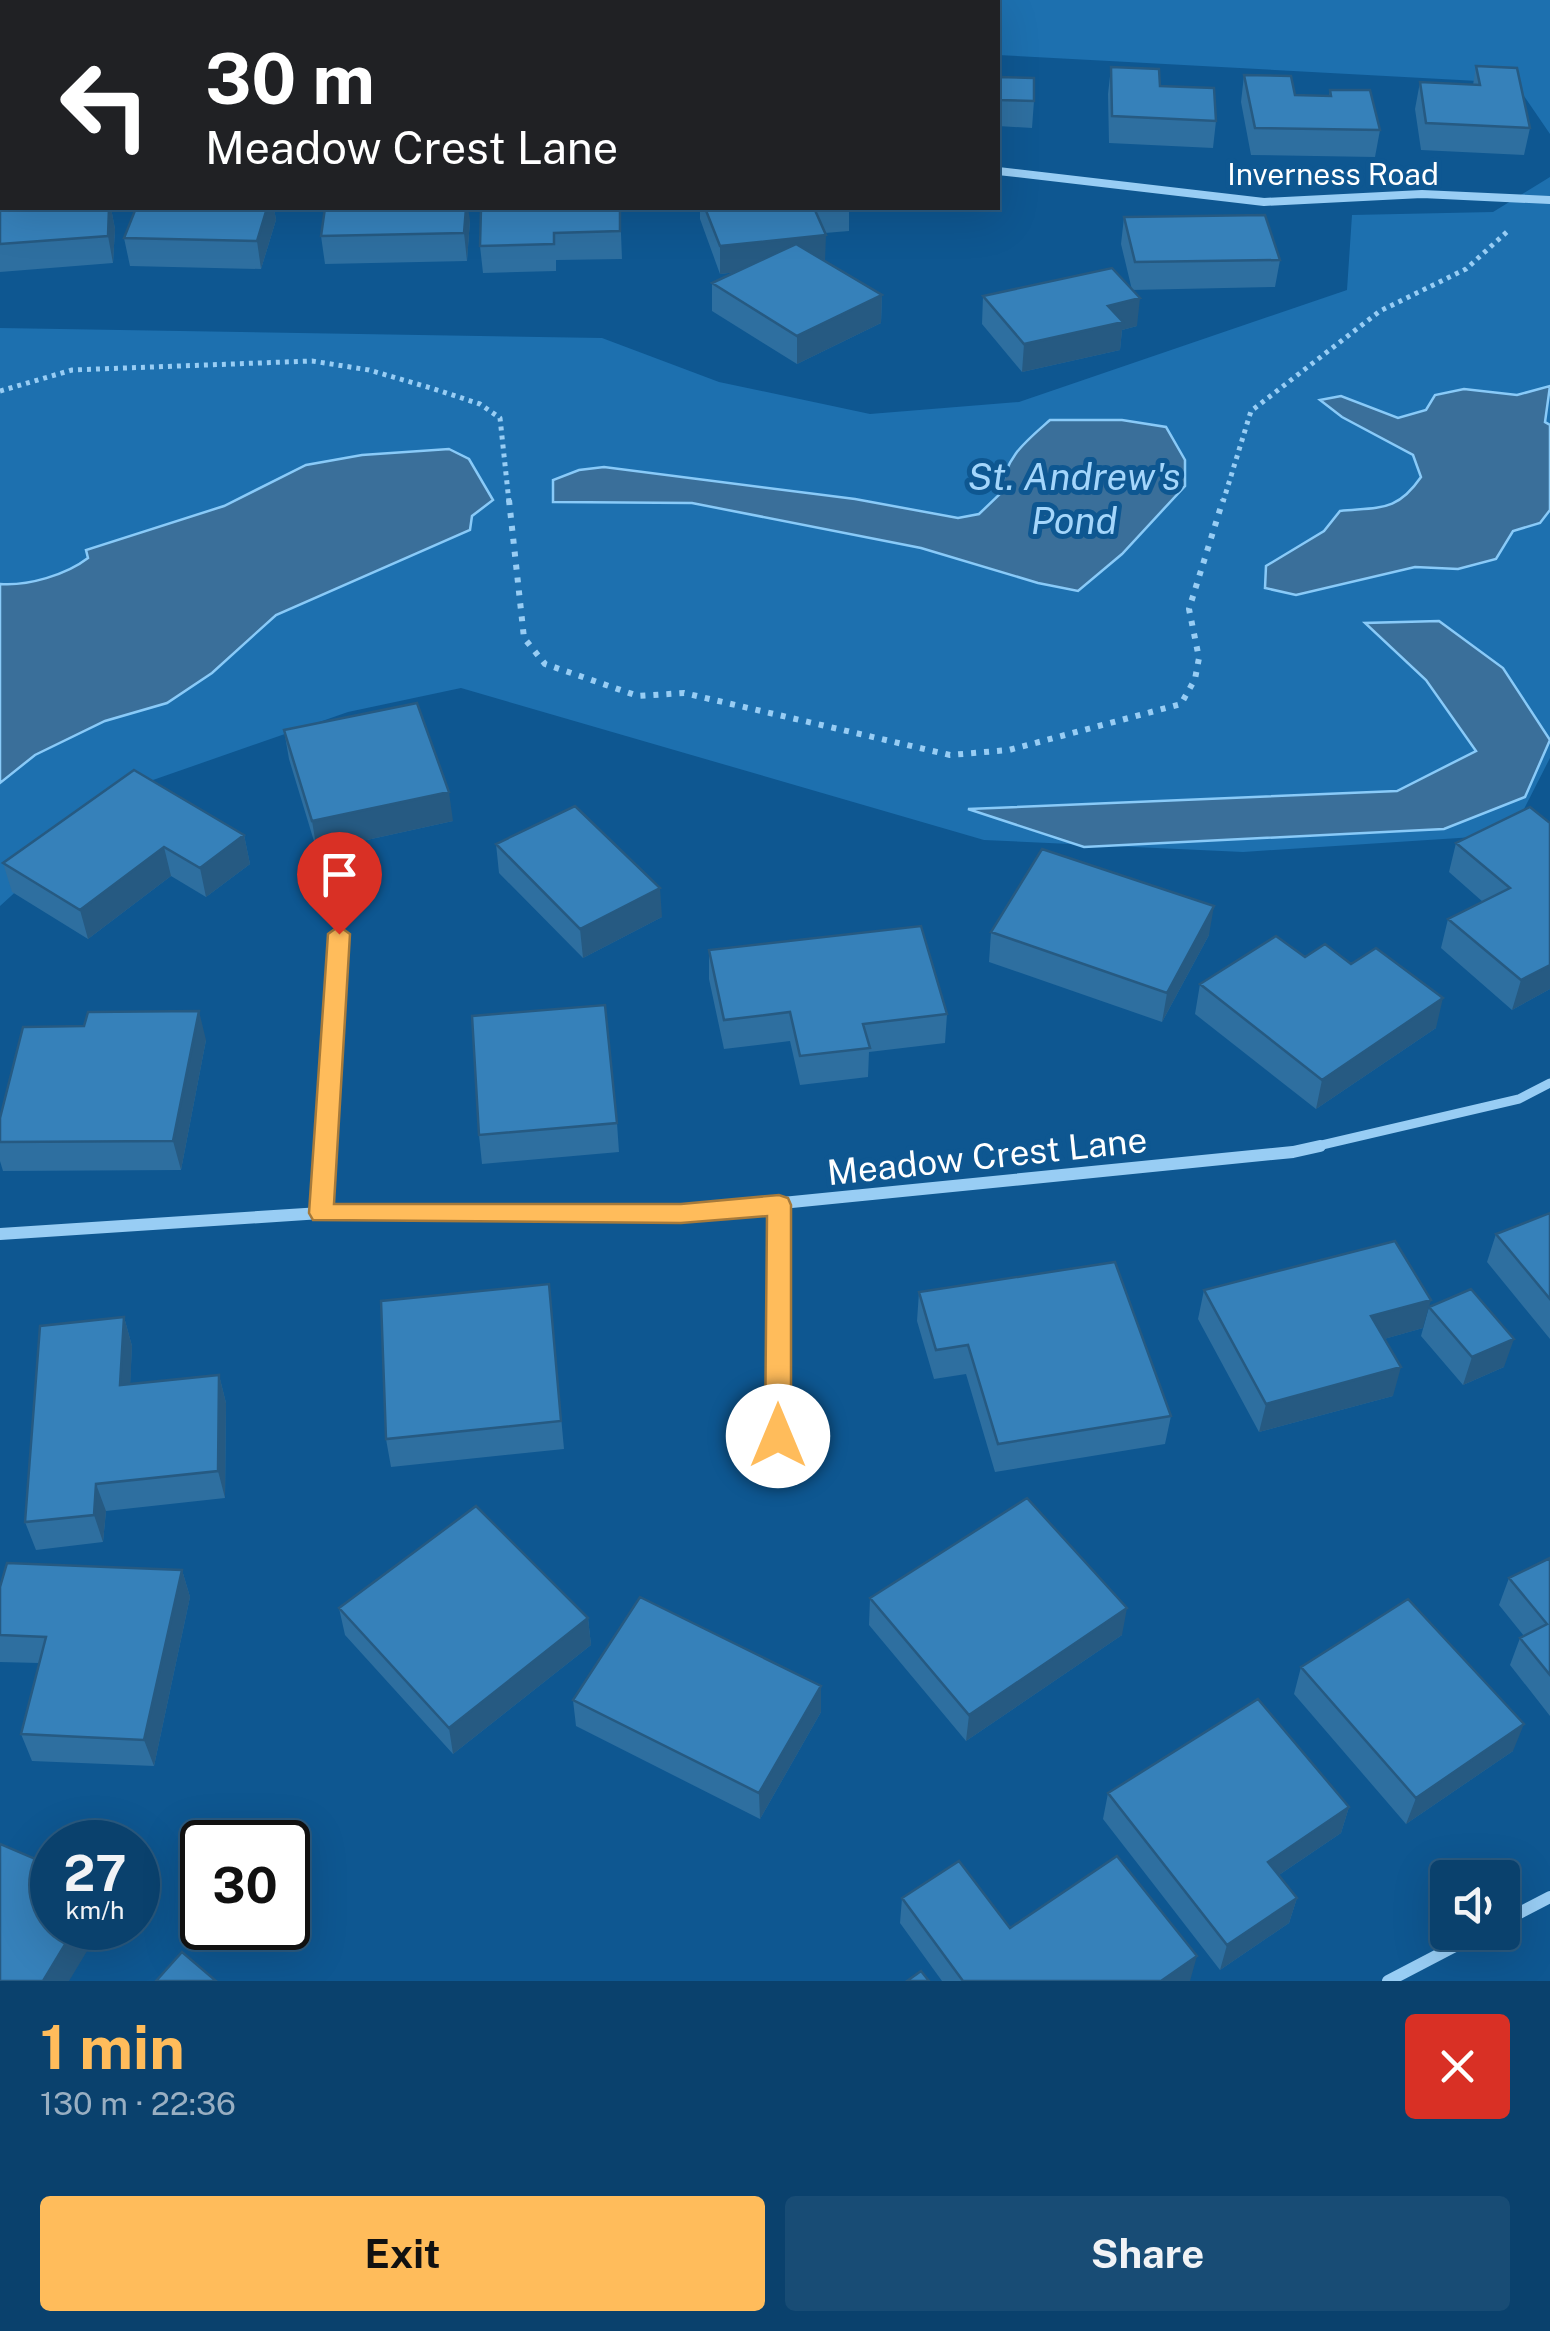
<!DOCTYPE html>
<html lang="en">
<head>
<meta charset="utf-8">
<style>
	body { margin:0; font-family:"Public Sans",sans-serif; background:#184c75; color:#f1f3f6; height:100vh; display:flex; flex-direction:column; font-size:38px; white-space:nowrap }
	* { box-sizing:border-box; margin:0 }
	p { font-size:32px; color:#99afc2 }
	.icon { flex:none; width:55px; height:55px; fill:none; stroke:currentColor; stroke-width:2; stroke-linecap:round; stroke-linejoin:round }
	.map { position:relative; height:1981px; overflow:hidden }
	.sheet { display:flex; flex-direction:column; background:#0a416d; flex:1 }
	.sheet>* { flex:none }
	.top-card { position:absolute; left:0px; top:0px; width:1000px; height:210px; box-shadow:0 10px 40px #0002,0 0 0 2px #2a5a80; background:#202124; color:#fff; overflow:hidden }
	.controls { position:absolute; left:1430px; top:1860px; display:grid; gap:20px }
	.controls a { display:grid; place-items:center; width:90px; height:90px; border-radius:10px; background:#0a416d; box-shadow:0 10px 40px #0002,0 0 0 2px #2a5a80; font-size:50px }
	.speed { position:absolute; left:30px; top:1820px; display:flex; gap:20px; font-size:50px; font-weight:700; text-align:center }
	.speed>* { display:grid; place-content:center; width:130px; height:130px; border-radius:50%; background:#0a416d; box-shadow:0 10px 40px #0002,0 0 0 2px #2a5a80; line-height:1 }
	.speed small { font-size:25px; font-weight:400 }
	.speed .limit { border:5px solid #111; border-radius:15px; background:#fff; color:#111 }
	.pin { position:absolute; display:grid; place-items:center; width:85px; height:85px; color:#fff; margin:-102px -42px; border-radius:50% 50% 50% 0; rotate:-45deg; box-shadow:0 0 10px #0007 }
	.pin .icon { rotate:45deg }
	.me { position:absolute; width:110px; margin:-55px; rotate:0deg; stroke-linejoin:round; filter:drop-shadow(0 0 8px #0008) }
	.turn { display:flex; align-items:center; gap:35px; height:210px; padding:0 40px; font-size:45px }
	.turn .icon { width:130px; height:130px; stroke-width:2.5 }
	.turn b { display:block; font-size:70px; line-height:85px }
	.round { display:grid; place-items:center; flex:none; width:105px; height:105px; border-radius:10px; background:#184c75 }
	.overview { display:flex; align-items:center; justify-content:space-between; height:170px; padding:0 40px }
	h1 { font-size:60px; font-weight:700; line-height:75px; color:#ffbc5b }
	.cta { display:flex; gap:20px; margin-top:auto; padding:20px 40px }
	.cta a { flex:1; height:115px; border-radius:10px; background:#ffbc5b; color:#111; font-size:40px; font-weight:700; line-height:115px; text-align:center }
	.cta a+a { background:#184c75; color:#f1f3f6 }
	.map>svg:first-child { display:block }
	.green { fill:#1d70af }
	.water { fill:#3a6f9a; stroke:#89caf8; stroke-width:2.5 }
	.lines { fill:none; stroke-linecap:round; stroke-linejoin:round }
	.path-far1 { stroke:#98cdf4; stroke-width:5; stroke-dasharray:4 5; stroke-linecap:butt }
	.path { stroke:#98cdf4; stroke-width:6; stroke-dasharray:5 8; stroke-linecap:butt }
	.street-far2 { stroke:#98cdf4; stroke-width:8 }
	.street-far1 { stroke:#98cdf4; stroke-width:9 }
	.street { stroke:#98cdf4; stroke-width:12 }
	.wall { fill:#2e6fa0 }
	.shaded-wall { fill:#265a82 }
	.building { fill:#3681ba; stroke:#265a82; stroke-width:2.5 }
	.route { fill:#ffbc5b; stroke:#a67a3b; stroke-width:2.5 }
	.labels { text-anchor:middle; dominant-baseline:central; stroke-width:10; stroke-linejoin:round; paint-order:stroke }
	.far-street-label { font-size:30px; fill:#fff; stroke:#0e5791 }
	.street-label { font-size:35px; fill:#fff; stroke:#0e5791 }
	.water-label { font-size:38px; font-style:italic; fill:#a4d6fb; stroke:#0e5791 }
</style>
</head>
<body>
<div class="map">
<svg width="1550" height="1981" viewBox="0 0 1550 1981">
	<rect width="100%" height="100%" fill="#0e5791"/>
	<path class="green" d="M241 0H1550V134L1515 83 998 55V2Z
		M1550 177V758L1523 811 1474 837 1243 852 984 840 461 688 348 712 130 788 0 906V328L602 338 719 382 870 414 1019 402 1347 290 1352 215 1493 212Z"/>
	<path class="water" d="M1550 386 1545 422 1550 425V510L1540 523 1513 531 1496 559 1458 569 1415 567 1296 595 1265 588 1266 566 1324 531 1340 511C1380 507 1397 512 1421 477L1413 455 1342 417 1320 400 1341 396 1398 418 1426 410 1435 395 1464 389 1517 395Z
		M1050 420H1122L1166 427 1185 460V486L1122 554 1078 591 1038 583 921 548 692 503 553 502V480L579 470 604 467 855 499 958 518 979 514 1001 493C1004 458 1025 442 1050 420Z
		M449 449 469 459 493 500 472 516 470 530 276 615 212 673 167 703 105 721 35 755 0 783V584C28 586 66 575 88 558L86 550 224 506 306 465 362 455Z
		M1439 621 1503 668 1550 740 1525 797 1444 829 1084 847 968 809 1397 791 1476 751 1426 680 1365 623Z"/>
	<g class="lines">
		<path class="path-far1" d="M29 2 35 0
			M0 391 72 370 312 361 369 370 431 388 480 404 500 418 509 502
			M1223 502 1251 411 1380 311 1466 269 1509 230"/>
		<path class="path" d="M509 500 524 638 545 664 638 696 684 693 950 755 1009 750 1181 704 1195 679 1199 658 1189 609 1223 500"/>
		<path class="street-far2" d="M998 171 1264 202 1422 194 1550 200"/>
		<path class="street-far1" d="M325 1148 339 934
			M1309 1148 1519 1099 1550 1083"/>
		<path class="street" d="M321 1213 325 1146
			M0 1234 321 1213H681L1293 1152 1320 1146
			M778 1436 779 1205
			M1502 1922 1550 1897
			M1388 1981 1482 1932"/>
	</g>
	<path class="wall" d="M1476 66 1530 128 1524 155 1421 150 1415 109 1420 82 1473 85Z
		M1111 67 1160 86 1216 121 1213 148 1109 143 1108 94Z
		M1244 75 1295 95 1329 96 1330 90 1380 130 1375 157 1251 155 1241 102Z
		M998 77 1034 101 1032 128 998 126Z
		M31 208H111L115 229 113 263 0 272V210Z
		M136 208H274L276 220 261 269 130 266 124 238Z
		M620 208 622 259 556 260V271L483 273 480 246Z
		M700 208H849V231L825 233V262L882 295 881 323 797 364 712 311V283L737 272 720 274 700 219Z
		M1124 217 1280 260 1275 287 1132 290 1137 326 1122 330 1120 350 1022 372 982 324 983 296 1132 290 1121 244Z
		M470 220 467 261 325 264 321 236Z
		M284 730 453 821 317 851 289 759Z
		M1550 823V989L1512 1010 1441 948 1448 919 1483 902 1449 872 1456 843Z
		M244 835 250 864 206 897 171 876 88 939 12 892 3 863Z
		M496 844 662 917 583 958 499 873Z
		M991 932 1209 935 1162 1022 989 962Z
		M709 950 947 1014 945 1043 869 1052 868 1077 800 1085 790 1041 724 1049 709 979Z
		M1200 984 1436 1028 1316 1109 1195 1014Z
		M84 1026 206 1040 181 1170 3 1171 0 1161V1118Z
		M617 1123 619 1152 482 1164 479 1135Z
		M1550 1213V1339L1487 1262 1496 1234Z
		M549 1284 564 1449 391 1467 386 1439Z
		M1204 1290 1423 1328 1384 1339 1393 1396 1259 1432 1198 1319Z
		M919 1292 1171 1416 1165 1444 995 1472 966 1374 934 1379 917 1321Z
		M1429 1307 1504 1367 1463 1385 1421 1336Z
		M124 1317 132 1346 130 1384 219 1375 226 1403 225 1498 106 1511 103 1542 36 1550 25 1522Z
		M1550 1558V1716L1510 1665 1520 1638 1524 1636 1499 1605 1509 1578Z
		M182 1570 190 1597 154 1766 32 1761 21 1734 39 1663 0 1662V1587Z
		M870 1598 1122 1635 966 1741 869 1625Z
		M339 1608 588 1618 591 1645 453 1754 345 1635Z
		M1301 1667 1513 1751 1406 1824 1294 1694Z
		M573 1700 821 1712 760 1819 576 1726Z
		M1108 1793 1349 1807 1341 1833 1279 1875 1297 1898 1289 1923 1220 1970 1103 1819Z
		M902 1898 1010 1928 1190 1981H942L900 1923Z"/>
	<path class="shaded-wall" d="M2 66V95L0 96V67Z
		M109 208H111L115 229 113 263 108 236Z
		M267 208H274L276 220 261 269 257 241Z
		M466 208H468L470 220 467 261 464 233Z
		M826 235 825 262 720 274V246Z
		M882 295 881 323 797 364V336Z
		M1140 298 1137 326 1122 330 1120 350 1022 372 1024 344 1108 306Z
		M449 792 453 821 317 851 312 821Z
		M244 835 250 864 206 897 200 868Z
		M164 847 171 876 88 939 80 910Z
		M660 888 662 917 583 958 580 929Z
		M1214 906 1209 935 1162 1022 1167 993Z
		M1550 965V989L1512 1010 1521 980Z
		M1443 998 1436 1028 1316 1109 1322 1080Z
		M199 1011 206 1040 181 1170 173 1141Z
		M1431 1300 1423 1328 1363 1345 1371 1316Z
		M124 1317 132 1346 129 1413 120 1385Z
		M1514 1339 1504 1367 1463 1385 1472 1357Z
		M1401 1367 1393 1396 1259 1432 1266 1404Z
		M219 1375 226 1403 225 1498 218 1471Z
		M96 1484 106 1511 103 1542 94 1515Z
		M182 1570 190 1597 154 1766 144 1740Z
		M1127 1608 1122 1635 966 1741 969 1715Z
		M588 1618 591 1645 453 1754 449 1728Z
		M821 1686V1712L760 1819 759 1793Z
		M1524 1724 1513 1751 1406 1824 1416 1798Z
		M1349 1807 1341 1833 1261 1887 1268 1862Z
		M1297 1898 1289 1923 1220 1970 1227 1945Z
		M75 1928H101L69 1981H43Z
		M1197 1956 1190 1981H1161Z"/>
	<path class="building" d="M144 0H286L283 2H141Z
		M2 21V66L0 67V22Z
		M1476 66 1517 68 1530 128 1426 123 1420 82 1480 85Z
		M1111 67 1159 69 1160 86 1214 88 1216 121 1112 116Z
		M1244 75 1291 76 1295 95 1331 96 1330 90H1370L1380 130 1255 128Z
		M998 77 1034 78V101L998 100Z
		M31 208H109L108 236 0 244V210Z
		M136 208H267L257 241 124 238Z
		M325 208H466L464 233 321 236Z
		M481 208H620V231L554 233V244L480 246Z
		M705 208H814L826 235 720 246Z
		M1265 215 1280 260 1135 262 1124 217Z
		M796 244 882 295 797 336 712 283Z
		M1112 268 1140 298 1108 306 1123 322 1024 344 983 296Z
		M417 703 449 792 312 821 284 730Z
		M134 770 244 835 200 868 164 847 80 910 3 863Z
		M575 806 660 888 580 929 496 844Z
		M1530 807 1550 823V965L1521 980 1448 919 1510 888 1456 843Z
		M1042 849 1214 906 1167 993 991 932Z
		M921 926 947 1014 863 1024 870 1048 800 1056 790 1012 724 1020 709 950Z
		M1276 936 1305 957 1325 944 1351 964 1376 948 1443 998 1322 1080 1200 984Z
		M605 1005 617 1123 479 1135 472 1016Z
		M199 1011 173 1141 0 1142V1118L23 1027 84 1026 88 1012Z
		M1550 1213V1299L1496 1234Z
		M1395 1241 1431 1300 1371 1316 1401 1367 1266 1404 1204 1290Z
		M1115 1262 1171 1416 998 1444 968 1345 936 1350 919 1292Z
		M549 1284 561 1421 386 1439 381 1301Z
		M1471 1289 1514 1339 1472 1357 1429 1307Z
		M124 1317 120 1385 219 1375 218 1471 96 1484 94 1515 25 1522 40 1326Z
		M1027 1498 1127 1608 969 1715 870 1598Z
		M476 1506 588 1618 449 1728 339 1608Z
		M1550 1558V1675L1520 1638 1547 1624 1509 1578Z
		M7 1563 182 1570 144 1740 21 1734 46 1637 0 1635V1587Z
		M640 1597 821 1686 759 1793 573 1700Z
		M1408 1599 1524 1724 1416 1798 1301 1667Z
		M1258 1699 1349 1807 1268 1862 1297 1898 1227 1945 1108 1793Z
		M0 1844 52 1866V1928H75L43 1981H0Z
		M1117 1856 1197 1956 1161 1981H963L902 1898 959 1861 1010 1928Z
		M182 1952 216 1981H156Z
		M921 1971 929 1981H907Z"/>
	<path class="route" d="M339 926 350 934 334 1204H681L779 1195 788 1198 791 1205V1436L787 1444 778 1447 769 1444 765 1436 767 1216 681 1223 313 1220 309 1213 328 934Z"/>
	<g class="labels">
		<g class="far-street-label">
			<text x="1333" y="174">Inverness Road</text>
		</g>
		<g class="street-label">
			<text transform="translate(987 1156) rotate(-6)">Meadow Crest Lane</text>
		</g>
		<g class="water-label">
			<text x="1074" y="476">St. Andrew's<tspan x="1074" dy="44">Pond</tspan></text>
		</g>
	</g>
</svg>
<div class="controls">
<a><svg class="icon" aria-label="sound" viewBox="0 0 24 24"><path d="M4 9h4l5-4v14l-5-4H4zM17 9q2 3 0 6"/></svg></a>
</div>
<div class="speed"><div>27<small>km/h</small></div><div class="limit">30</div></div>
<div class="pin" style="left:339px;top:934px;background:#d93025"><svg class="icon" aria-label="arrive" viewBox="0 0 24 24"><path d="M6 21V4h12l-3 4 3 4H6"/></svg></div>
<svg class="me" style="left:778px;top:1436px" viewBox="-20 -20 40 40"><circle r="19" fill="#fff"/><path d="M0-13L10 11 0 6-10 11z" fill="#ffbc5b"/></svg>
<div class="top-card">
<div class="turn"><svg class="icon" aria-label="left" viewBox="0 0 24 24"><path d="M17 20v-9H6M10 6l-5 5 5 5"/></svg><div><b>30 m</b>Meadow Crest Lane</div></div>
</div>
</div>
<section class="sheet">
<div class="overview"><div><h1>1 min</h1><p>130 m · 22:36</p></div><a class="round" style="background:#d93025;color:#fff"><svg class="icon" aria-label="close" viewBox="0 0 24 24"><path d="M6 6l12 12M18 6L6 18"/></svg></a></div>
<div class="cta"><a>Exit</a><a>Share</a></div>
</section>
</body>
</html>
